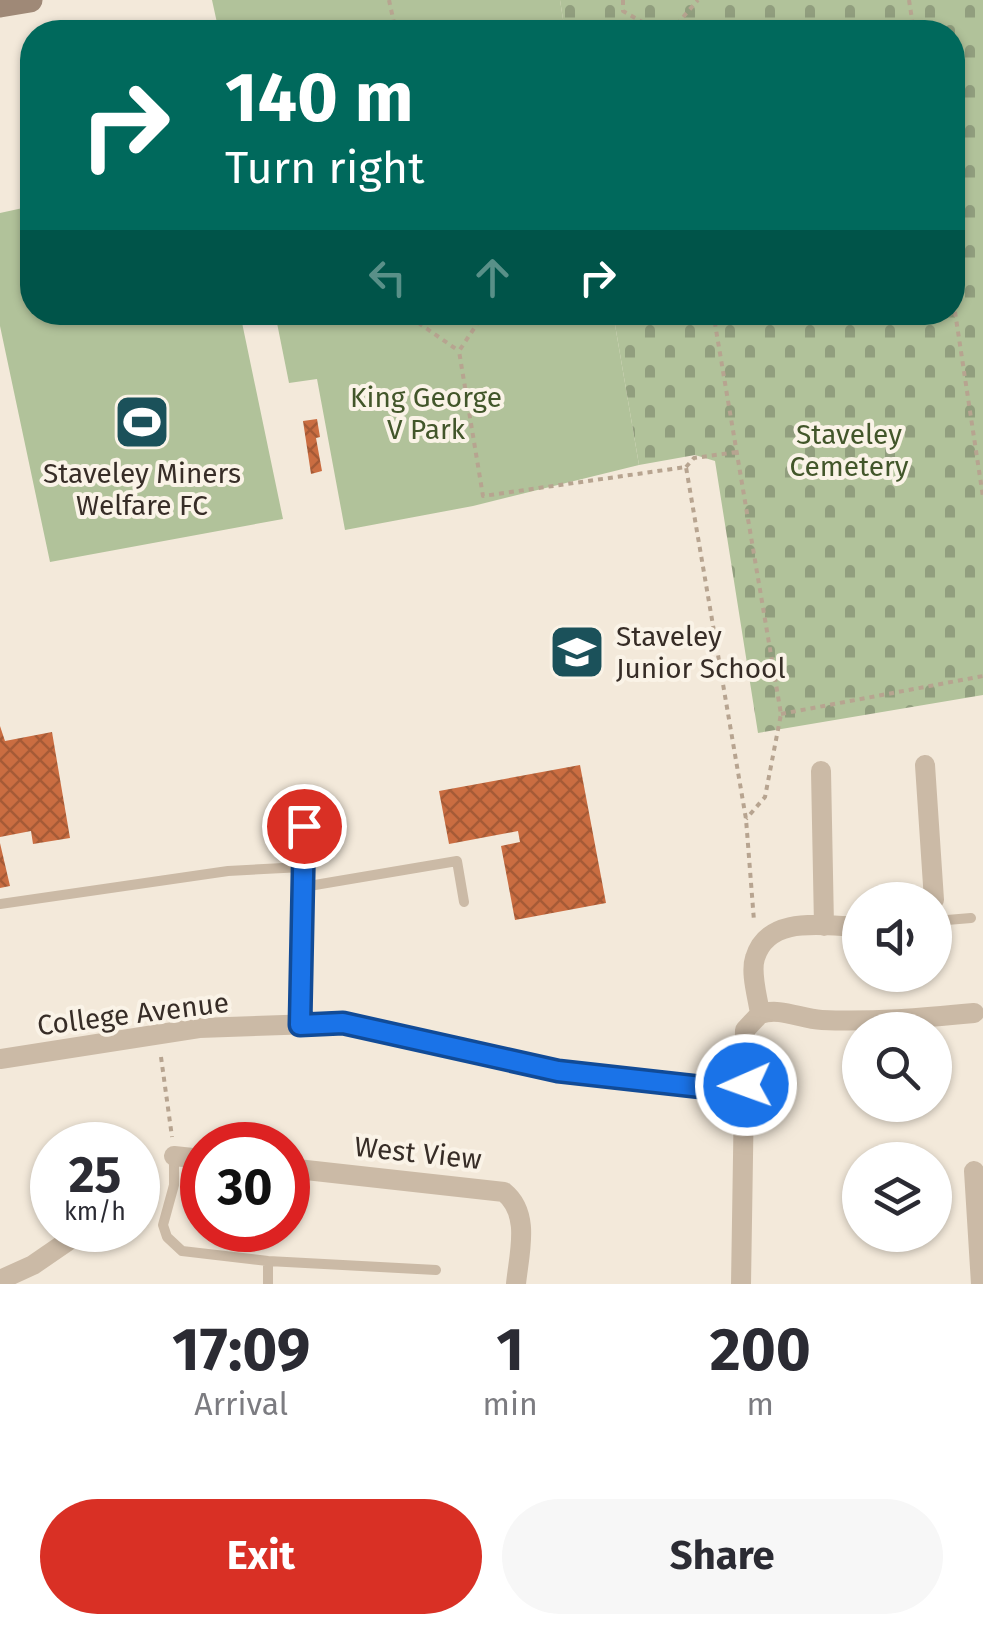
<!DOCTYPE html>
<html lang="en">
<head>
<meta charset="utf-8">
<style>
	body { margin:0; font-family:"Fira Sans",sans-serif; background:#f7f7f7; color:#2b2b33; height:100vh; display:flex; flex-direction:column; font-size:38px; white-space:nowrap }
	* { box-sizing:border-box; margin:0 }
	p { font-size:32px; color:#7c7c81 }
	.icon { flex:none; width:55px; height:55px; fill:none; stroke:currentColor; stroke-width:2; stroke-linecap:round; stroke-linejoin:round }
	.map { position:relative; height:1284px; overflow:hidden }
	.drawer { display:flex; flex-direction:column; background:#fff; flex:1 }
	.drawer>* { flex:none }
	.hud { position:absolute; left:20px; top:20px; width:945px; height:305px; border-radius:40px; box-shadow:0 2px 8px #0004; background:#00695c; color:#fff; overflow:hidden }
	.tools { position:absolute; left:842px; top:882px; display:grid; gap:20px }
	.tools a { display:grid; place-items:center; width:110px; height:110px; border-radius:50%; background:#fff; box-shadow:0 2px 8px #0004; font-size:50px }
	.speed { position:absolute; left:30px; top:1122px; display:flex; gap:20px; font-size:50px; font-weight:700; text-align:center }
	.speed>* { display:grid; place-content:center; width:130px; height:130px; border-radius:50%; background:#fff; box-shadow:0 2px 8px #0004; line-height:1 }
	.speed small { font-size:25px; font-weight:400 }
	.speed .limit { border:15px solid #d22; background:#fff; color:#111 }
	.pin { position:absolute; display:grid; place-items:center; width:85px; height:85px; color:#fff; margin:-42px; border:5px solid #fff; border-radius:50%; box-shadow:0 2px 10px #0007 }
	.me { position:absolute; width:110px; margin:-55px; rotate:268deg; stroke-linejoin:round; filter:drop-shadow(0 0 8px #0008) }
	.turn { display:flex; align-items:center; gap:35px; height:210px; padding:0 40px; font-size:45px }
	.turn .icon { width:130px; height:130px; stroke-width:2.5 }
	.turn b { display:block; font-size:70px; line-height:85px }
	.lanes { display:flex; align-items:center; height:95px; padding:0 40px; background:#0003; justify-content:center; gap:50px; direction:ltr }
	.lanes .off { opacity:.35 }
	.eta { display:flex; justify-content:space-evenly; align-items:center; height:170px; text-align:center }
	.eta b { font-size:60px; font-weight:700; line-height:70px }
	.cta { display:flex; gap:20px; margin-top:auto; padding:20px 40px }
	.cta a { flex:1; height:115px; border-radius:60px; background:#d93025; color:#fff; font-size:40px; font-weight:700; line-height:115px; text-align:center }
	.cta a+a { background:#f7f7f7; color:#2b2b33 }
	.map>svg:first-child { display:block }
	.green { fill:#b1c29a }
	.cemetery { fill:url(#cemetery-stones) }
	.building { fill:url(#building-cross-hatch) }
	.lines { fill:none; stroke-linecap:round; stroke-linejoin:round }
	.path { stroke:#b7a490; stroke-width:4; stroke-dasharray:5 5; stroke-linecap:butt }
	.lane { stroke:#cbbaa6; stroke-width:10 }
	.street { stroke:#cbbaa6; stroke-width:20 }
	.secondary { stroke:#9f8977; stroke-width:25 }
	.route-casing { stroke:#114b97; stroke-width:25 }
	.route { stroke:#1a73e8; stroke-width:18 }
	.labels { text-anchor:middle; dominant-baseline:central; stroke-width:8; stroke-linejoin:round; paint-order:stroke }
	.park-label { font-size:28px; fill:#42562a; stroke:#faf3e7 }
	.poi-label { font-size:28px; fill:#372d27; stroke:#faf3e7 }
	.street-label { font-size:28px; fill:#372d27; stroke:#faf3e7 }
</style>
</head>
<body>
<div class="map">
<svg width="983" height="1284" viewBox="0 0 983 1284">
	<defs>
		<pattern id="cemetery-stones" width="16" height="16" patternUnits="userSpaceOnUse" patternTransform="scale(2.5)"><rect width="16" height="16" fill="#b1c29a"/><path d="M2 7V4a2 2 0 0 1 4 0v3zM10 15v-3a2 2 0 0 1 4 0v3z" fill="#919e7e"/></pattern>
		<pattern id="building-cross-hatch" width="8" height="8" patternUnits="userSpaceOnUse" patternTransform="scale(2.5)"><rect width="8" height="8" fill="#ca6d41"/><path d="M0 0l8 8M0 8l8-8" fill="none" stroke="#a55a36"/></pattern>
	</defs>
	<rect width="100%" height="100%" fill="#f3e9da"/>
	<path class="green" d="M212 0H560L565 32H219Z
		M32 206V312L240 313 283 519 50 562 0 326V213Z
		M275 313H613L639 465 473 506 345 530 317 379 289 383Z"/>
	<path class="cemetery" d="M560 0H983V695L758 733 715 461 695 455 639 465 613 313 952 312V32H565Z"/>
	<path class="building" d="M317 419 320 437 316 438 322 471 311 474 303 421Z
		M0 726 5 741 52 732 70 838 33 844 31 831 0 837Z
		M580 765 606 903 515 920 501 846 520 842 518 831 449 844 439 791Z
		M0 843 10 886 0 888Z"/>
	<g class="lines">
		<path class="path" d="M389 0 396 32
			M623 0V11L660 32
			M909 0 914 32
			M670 32 698 0
			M952 292 983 497
			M418 312 420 324 459 351
			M485 312 459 351 483 496 686 467 746 819 754 921
			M713 312 781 714 765 797 746 819
			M686 467 694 458 737 452
			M781 714 983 676
			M161 1057 172 1137
			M138 1227 148 1226"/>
		<path class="lane" d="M303 887 457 861 464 902
			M0 904 228 871 303 867
			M935 921 971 918
			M300 1024 304 826
			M174 1156V1185L163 1225 167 1237 182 1251 268 1261 436 1270
			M268 1284V1261"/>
		<path class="street" d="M925 765 934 900
			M821 771 824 926
			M935 916V921
			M760 1014C781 1007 800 1019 822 1020 874 1022 922 1018 974 1013
			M935 1051V1055
			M0 1059 199 1028 343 1023 559 1071 710 1088 747 1085
			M174 1156 202 1159
			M288 1168 504 1192C531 1214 519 1253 516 1284
			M974 1171 981 1284
			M0 1280 33 1265 81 1232
			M741 1284 745 1030 760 1014C758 998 750 973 755 958 768 914 824 926 860 927"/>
		<path class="secondary" d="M0 5 30 0"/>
	</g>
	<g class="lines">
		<g class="route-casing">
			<path id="route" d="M304 826 300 1025 343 1023 558 1071 710 1088 746 1085"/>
		</g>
		<use href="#route" class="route"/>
	</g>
	<defs>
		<g id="stadium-square" transform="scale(2.875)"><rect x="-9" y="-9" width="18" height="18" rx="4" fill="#1b515a" stroke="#faf3e7"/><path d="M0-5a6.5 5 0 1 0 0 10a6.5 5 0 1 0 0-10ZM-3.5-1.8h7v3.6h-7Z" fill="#fff"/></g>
		<g id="school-square" transform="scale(2.875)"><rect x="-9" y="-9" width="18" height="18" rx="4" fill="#1b515a" stroke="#faf3e7"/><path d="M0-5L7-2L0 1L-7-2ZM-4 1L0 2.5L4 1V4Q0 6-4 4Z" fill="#fff"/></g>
	</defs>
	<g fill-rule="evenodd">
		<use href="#stadium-square" x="142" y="422"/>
		<use href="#school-square" x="577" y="652"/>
	</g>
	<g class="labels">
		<g class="park-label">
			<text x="426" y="397">King George<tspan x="426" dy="32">V Park</tspan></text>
			<text x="849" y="434">Staveley<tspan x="849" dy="32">Cemetery</tspan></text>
		</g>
		<g class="poi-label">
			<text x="142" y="473">Staveley Miners<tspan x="142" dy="32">Welfare FC</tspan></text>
			<text x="616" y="636" text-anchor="start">Staveley<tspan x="616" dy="32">Junior School</tspan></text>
		</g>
		<g class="street-label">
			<text transform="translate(133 1014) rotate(-7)">College Avenue</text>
			<text transform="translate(418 1153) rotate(6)">West View</text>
		</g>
	</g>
</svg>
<div class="tools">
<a><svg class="icon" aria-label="sound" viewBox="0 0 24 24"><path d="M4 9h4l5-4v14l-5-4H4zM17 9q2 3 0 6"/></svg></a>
<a><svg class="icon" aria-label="search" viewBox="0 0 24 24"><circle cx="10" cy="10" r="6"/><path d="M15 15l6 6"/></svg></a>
<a><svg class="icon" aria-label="layers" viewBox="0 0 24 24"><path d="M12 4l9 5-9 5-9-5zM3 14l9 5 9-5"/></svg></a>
</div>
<div class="speed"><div>25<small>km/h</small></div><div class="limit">30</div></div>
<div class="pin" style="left:304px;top:826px;background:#d93025"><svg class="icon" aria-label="arrive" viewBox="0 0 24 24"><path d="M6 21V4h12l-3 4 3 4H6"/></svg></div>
<svg class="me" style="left:746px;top:1085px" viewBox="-20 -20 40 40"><circle r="17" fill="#1a73e8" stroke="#fff" stroke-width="3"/><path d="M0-11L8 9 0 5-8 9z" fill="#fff"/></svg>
<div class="hud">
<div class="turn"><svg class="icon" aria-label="right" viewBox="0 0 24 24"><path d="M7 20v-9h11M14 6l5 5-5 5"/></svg><div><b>140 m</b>Turn right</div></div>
<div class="lanes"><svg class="icon off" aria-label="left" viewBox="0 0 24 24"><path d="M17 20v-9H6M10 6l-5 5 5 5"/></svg><svg class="icon off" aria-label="ahead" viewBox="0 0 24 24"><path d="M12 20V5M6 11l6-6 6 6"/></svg><svg class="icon" aria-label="right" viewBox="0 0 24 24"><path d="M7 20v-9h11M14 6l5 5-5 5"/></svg></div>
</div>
</div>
<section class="drawer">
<div class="eta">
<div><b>17:09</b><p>Arrival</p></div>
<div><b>1</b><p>min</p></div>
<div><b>200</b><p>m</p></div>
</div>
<div class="cta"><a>Exit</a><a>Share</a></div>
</section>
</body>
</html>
